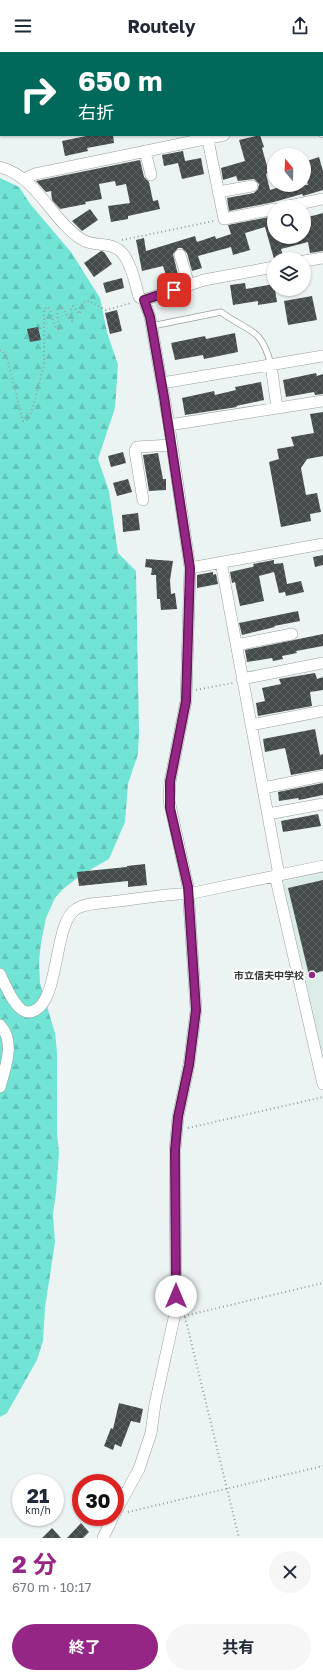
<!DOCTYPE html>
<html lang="ja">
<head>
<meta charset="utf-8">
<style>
	body { margin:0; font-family:"Golos Text","Noto Sans JP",sans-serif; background:#f6f6f7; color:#1f2937; height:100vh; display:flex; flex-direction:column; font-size:15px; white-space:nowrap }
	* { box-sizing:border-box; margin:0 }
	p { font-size:13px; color:#747a83 }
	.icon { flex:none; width:22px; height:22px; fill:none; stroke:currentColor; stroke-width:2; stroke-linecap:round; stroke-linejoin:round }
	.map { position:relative; height:1486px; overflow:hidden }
	.panel { display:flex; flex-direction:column; background:#fff; flex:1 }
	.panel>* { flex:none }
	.guide { position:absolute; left:0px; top:0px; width:323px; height:84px; box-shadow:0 1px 3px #0004; background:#00695c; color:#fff; overflow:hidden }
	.needle { width:26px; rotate:341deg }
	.controls { position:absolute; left:267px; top:96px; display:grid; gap:8px }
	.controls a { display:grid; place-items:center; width:44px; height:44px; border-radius:50%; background:#fff; box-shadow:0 1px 3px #0004; font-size:20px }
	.speed { position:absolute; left:12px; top:1422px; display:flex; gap:8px; font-size:20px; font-weight:700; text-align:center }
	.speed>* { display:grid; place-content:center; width:52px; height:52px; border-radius:50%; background:#fff; box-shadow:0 1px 3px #0004; line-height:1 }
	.speed small { font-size:10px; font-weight:400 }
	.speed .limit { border:6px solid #d22; background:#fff; color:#111 }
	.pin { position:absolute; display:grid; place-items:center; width:34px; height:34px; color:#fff; margin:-17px; border-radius:8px; box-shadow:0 2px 6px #0006 }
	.me { position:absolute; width:44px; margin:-22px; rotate:0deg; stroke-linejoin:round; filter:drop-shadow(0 0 3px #0008) }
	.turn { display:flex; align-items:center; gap:14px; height:84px; padding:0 12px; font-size:18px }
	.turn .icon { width:52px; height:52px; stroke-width:2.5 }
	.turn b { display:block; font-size:28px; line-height:34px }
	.round { display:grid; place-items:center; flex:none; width:42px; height:42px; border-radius:21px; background:#f6f6f7 }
	.overview { display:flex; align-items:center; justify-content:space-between; height:68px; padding:0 12px }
	h1 { font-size:24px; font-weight:700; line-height:30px; color:#962686 }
	.button { display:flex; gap:8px; margin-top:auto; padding:8px 12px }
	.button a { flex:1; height:46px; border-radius:24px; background:#962686; color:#fff; font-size:16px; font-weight:700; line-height:46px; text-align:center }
	.button a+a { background:#f6f6f7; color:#1f2937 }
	header { display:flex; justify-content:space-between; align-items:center; height:52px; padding:0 12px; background:#fff; font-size:18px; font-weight:700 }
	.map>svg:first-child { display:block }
	.built { fill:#daebe8 }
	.forest { fill:url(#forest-firs) }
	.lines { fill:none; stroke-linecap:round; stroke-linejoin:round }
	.stream { stroke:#419a90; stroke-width:3 }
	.building { fill:url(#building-cross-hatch) }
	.lane-casing { stroke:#969e9c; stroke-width:7 }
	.street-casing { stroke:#969e9c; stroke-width:12 }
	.path { stroke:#999f9e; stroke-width:2; stroke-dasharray:1 3; stroke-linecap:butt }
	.lane { stroke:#fff; stroke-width:5.5 }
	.street { stroke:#fff; stroke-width:11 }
	.route-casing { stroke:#621957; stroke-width:10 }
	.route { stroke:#962686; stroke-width:7 }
	.poi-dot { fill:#962686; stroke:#fff; stroke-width:1.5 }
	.labels { text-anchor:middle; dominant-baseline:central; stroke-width:4; stroke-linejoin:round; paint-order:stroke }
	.poi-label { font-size:10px; font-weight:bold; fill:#353837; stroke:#fff; text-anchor:end }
</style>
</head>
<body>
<header><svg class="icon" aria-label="menu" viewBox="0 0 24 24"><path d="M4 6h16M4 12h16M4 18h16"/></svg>Routely<svg class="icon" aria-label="share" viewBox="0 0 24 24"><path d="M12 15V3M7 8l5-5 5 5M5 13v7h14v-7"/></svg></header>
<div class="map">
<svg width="323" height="1486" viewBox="0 0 323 1486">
	<defs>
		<pattern id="forest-firs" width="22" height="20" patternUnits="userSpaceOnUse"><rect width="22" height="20" fill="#71e4d6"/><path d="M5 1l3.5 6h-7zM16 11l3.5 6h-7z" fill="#62c4b8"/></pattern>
		<pattern id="building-cross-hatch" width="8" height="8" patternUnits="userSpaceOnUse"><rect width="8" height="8" fill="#444b4a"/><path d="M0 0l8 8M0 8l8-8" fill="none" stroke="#5d6362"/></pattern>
	</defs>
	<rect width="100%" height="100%" fill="#ecf4f3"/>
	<path class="built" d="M323 821V1011L281 835 285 829Z"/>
	<path class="forest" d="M0 126 19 135 31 153 71 200 100 246 107 280 118 313 115 356 98 407 109 439 118 501 136 519 139 680 138 702 128 732 125 770 109 807 81 823 63 837 55 846 46 866 41 891 39 909 40 931 55 981 57 1000V1081L59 1101 56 1141 53 1162 55 1190 45 1256 43 1289 37 1308 7 1361 0 1365Z"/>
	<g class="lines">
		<path class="stream" d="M139 1 141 0
			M0 35H1"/>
	</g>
	<path class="building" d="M91 83H113L114 91 87 96 88 99 65 104 62 89Z
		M260 83 264 95 262 96 269 121 266 122 270 138 286 133H308L304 119V110L319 105 323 119V138L303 144 302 142 274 150 229 159 227 146 254 141 258 137 259 132 254 127 238 129 236 124 223 128 221 116 245 109 239 88Z
		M183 99 185 109 201 106 204 122 182 127 178 111 164 114 162 103Z
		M140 108 144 125 149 130 153 149 158 148 160 157 128 164V167L111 170 108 154 130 151 126 132 116 134 115 129 99 132 102 147 85 150 86 152 60 157 52 148 51 139 46 140 36 129Z
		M90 157 98 168 82 179 72 169Z
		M323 161V199L310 201 308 190 281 197 284 207H274L265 175 245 181 250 198 233 203 231 195 198 204 202 216 192 219 187 201 182 196H178L173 202 178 223 167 226 163 214 142 219 136 188 144 186 146 199 195 184 197 190 215 184 216 187 231 182 228 173 274 164V185H304V176L311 174 308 165Z
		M101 199 104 200 112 212 94 225 84 211Z
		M122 226 124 236 106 241 103 231Z
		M245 231 246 237 274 232 277 250 258 253V249L233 253 230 233Z
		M312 244 317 268 288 273 284 249Z
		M117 258 122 279 110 282 105 261Z
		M38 275 41 288 30 290 27 277Z
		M235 281 238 300 204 307 203 303 175 308 171 291 205 284 206 287Z
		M316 321 317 324 323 322V342L315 343 314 340 286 345 283 328Z
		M261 330 264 348 236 354 237 355 185 363 182 346 214 339 215 343 236 338 235 335Z
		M323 360V404L307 407 301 416 306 443 317 441 321 460 310 462 311 469 281 475 269 410 279 407 277 397 294 394 291 385 314 381 310 362Z
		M123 400 126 411 111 415 108 404Z
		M158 401 163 427H166V438L149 439 143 403Z
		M128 427 132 440 117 444 113 431Z
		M138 461 140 478 123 480 122 463Z
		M323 503V513L315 515 313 505Z
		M146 507 173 509 170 528 171 542 175 541 177 557 161 558 160 547H157L156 523H151L152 516 145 515Z
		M274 508V512L283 511 287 532 301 529 304 540 286 544 285 540 279 541 274 520 259 524 264 549 240 554 235 530 232 531 230 520 252 515 254 514 253 512Z
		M213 520V523L216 522 218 532 197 536V523Z
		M298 559 300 569 274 574 275 575 242 583 239 571Z
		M323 582V594L296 599 297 601 282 604 283 607 273 609 272 606 247 610 245 598Z
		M315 621 317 627 323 625V638L310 640 312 654 258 664 256 651 265 649 262 636 281 632 279 627Z
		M315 677 320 703 323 702V717L291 723 285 696 265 700 263 687Z
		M323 731V743L299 748 298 746 279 749 278 740Z
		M318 762 321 774 283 780 281 769Z
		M145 812 147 833 128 835V829L79 834 77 820 127 815V814Z
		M323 828V919L309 923 288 836Z
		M119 1351 143 1357 140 1371 131 1369 121 1395 115 1392 113 1398 104 1394 111 1376 113 1377Z
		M81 1471 89 1480 83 1486H67Z
		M52 1476 61 1486H42Z"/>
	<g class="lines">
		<g class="lane-casing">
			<path id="lane" d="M152 274 221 260C249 281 261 274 271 313"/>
		</g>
		<g class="street-casing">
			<path id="street" d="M189 0 190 1
				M291 0V1
				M322 79 323 80
				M207 83 224 167 274 157
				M145 99 151 123
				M0 115C37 125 51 167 81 187 94 196 112 188 123 202 132 213 135 231 139 245L144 248 150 265 169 373 190 516 186 649 170 730 169 748 188 835 196 958 189 1013 178 1065 175 1098 176 1257 155 1352 151 1381 139 1417 115 1461
				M24 127 35 122 224 83
				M218 140 252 134
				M284 155 323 147
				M180 203 189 233
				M304 209 323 206
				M144 248 204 228 274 215
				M271 313 277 356
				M162 331 323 304
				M169 373 323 349
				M143 448 135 399 137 395 172 393
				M221 510 279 823
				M190 516 323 492
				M236 593 292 582
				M242 627 323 611
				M251 673 323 659
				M263 736 323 724
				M268 762 323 752
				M275 823 323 1032
				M0 922C5 932 16 962 30 960 61 955 52 872 76 857 85 851 100 851 111 850 134 847 156 844 178 842H188L323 814
				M0 973C16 990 5 1016 0 1035
				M103 1486 113 1465"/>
		</g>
		<path class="path" d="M151 1 153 0
			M0 54H1
			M122 188 214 169
			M0 298 6 302 23 369 28 368 32 358 44 313V257L48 255C52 260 52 269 56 276L59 277 57 259 58 256 61 254 70 268 72 269 71 257 73 254 80 262 83 250 89 249 106 258 131 251
			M196 638 233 631
			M188 1076 323 1045
			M184 1264 323 1231
			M185 1265 239 1486
			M128 1460 323 1414"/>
		<use href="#lane" class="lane"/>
		<use href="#street" class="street"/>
	</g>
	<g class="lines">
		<g class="route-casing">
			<path id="route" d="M174 238 144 248 150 265 164 345 190 516 186 649 170 730V756L188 835 196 958 189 1013 178 1065 175 1098 176 1244"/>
		</g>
		<use href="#route" class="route"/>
	</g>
	<circle class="poi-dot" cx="312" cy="923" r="4"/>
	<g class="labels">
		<g class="poi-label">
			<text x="304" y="923">市立信夫中学校</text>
		</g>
	</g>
</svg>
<div class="controls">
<a><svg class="needle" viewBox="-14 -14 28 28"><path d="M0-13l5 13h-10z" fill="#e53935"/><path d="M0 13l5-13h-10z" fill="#747a83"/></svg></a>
<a><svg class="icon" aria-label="search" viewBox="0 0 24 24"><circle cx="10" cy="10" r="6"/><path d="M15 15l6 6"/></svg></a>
<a><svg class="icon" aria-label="layers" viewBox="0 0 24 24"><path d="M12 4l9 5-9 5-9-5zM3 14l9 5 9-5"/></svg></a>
</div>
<div class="speed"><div>21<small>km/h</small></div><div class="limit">30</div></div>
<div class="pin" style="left:174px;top:238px;background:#d93025"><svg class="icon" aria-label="arrive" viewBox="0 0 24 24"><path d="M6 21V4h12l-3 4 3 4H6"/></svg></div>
<svg class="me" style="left:176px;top:1244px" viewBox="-20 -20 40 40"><circle r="19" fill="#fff"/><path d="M0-13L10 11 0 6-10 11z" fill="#962686"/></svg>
<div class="guide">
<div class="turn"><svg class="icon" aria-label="right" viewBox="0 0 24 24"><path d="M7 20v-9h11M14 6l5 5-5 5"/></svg><div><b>650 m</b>右折</div></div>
</div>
</div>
<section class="panel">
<div class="overview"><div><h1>2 分</h1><p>670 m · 10:17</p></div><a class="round"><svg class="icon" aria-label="close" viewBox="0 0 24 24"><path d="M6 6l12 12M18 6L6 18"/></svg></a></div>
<div class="button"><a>終了</a><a>共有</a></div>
</section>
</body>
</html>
